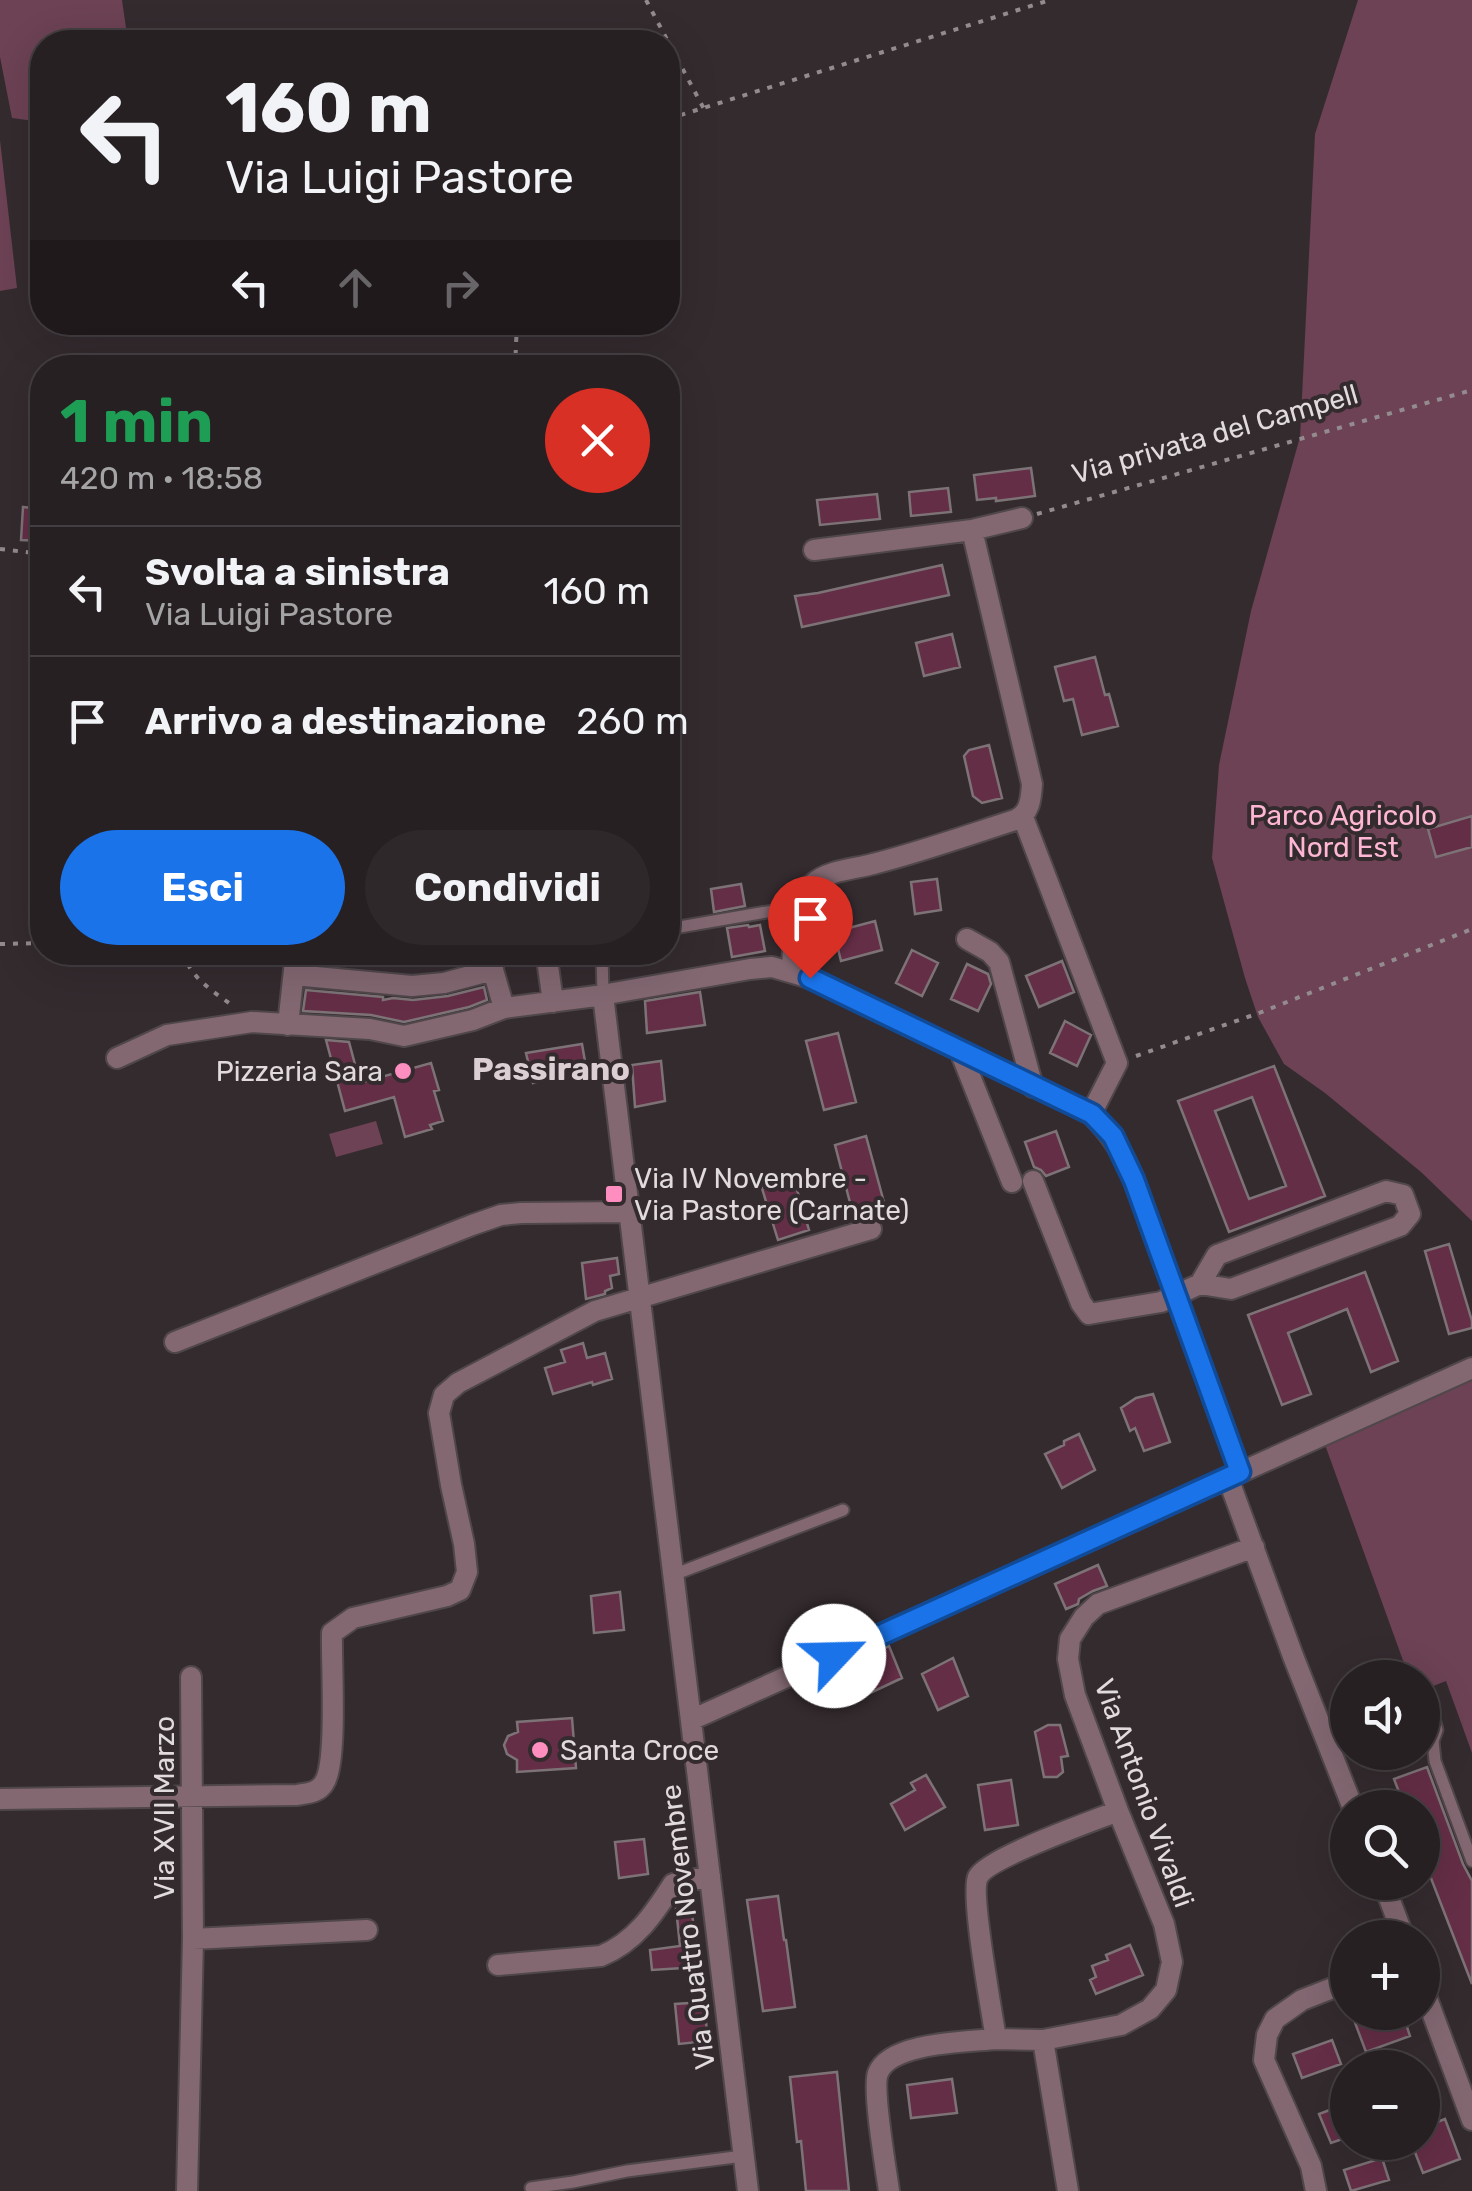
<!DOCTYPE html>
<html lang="it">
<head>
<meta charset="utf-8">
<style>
	body { margin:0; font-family:Rubik,sans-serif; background:#2f282b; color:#f1f3f6; height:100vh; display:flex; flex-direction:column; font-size:38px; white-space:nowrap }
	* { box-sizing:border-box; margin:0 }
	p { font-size:32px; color:#a4a3a6 }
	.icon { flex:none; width:55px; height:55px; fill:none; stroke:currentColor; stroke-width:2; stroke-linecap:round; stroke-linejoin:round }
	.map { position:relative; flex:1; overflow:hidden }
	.panel { position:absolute; left:30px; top:355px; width:650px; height:610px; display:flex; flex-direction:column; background:#272023; border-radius:40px; box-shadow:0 10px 40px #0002,0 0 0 2px #433e41 }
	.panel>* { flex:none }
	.hud { position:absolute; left:30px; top:30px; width:650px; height:305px; border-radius:40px; box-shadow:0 10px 40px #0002,0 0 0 2px #433e41; background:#272023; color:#f1f3f6; overflow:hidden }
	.controls { position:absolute; left:1330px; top:1660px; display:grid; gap:20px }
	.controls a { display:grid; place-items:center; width:110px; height:110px; border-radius:50%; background:#272023; box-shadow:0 10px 40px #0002,0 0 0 2px #433e41; font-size:50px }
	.pin { position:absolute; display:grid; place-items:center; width:85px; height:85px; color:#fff; margin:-102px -42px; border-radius:50% 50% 50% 0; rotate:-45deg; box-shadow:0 0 10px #0007 }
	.pin .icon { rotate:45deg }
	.me { position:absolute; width:110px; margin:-55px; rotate:66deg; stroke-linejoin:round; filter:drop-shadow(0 0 8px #0008) }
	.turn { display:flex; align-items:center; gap:35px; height:210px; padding:0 30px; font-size:45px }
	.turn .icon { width:130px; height:130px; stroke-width:2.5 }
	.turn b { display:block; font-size:70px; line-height:85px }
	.lanes { display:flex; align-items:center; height:95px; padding:0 30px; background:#0003; justify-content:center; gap:50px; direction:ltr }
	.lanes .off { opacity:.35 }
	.round { display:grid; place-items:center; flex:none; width:105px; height:105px; border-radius:52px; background:#2f282b }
	.summary { display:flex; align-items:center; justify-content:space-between; height:170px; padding:0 30px }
	h1 { font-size:60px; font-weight:700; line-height:75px; color:#1e9e55 }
	.primary-button { display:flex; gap:20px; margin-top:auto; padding:20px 30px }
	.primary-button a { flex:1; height:115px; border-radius:60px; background:#1a73e8; color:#fff; font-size:40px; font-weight:700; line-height:115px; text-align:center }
	.primary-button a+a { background:#2f282b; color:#f1f3f6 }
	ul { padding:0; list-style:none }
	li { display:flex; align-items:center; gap:30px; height:130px; padding:0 30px; border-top:2px solid #433e41 }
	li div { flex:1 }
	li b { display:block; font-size:38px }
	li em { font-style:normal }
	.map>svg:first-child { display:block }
	.green { fill:#6c4254 }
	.building { fill:#642e46; stroke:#7d7377; stroke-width:2.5; fill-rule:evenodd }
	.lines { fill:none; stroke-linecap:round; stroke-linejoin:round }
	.lane-casing { stroke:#50474b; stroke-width:15 }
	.street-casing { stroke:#50474b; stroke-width:24 }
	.path { stroke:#938b8e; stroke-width:4; stroke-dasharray:5 8; stroke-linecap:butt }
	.lane { stroke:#836872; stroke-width:11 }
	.street { stroke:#836872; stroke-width:20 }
	.route-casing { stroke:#114b97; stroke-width:25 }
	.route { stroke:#1a73e8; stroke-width:18 }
	.poi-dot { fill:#fd8ebf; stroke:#342b2f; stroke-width:4 }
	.labels { text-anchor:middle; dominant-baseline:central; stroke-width:8; stroke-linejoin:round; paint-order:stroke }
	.street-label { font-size:28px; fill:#e1dbdd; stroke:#342b2f }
	.park-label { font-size:28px; fill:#feb6d3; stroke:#342b2f }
	.poi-label { font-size:28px; fill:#e1dbdd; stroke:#342b2f; text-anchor:start }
	.quarter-label { font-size:32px; font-weight:bold; fill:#dbcfd4; stroke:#342b2f }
</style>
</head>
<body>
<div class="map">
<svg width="1472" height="2191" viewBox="0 0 1472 2191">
	<rect width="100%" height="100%" fill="#342b2f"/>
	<path class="green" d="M0 0H122L128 42H42V122L12 118 0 57Z
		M1358 0H1472V1221L1421 1172 1325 1093 1284 1064 1258 1017 1245 978 1212 858 1219 765 1251 611 1300 437 1315 134Z
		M0 140 17 288 0 291Z
		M376 1121 383 1144 336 1157 329 1134Z
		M1472 1367V1753L1446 1681 1423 1690 1422 1678 1409 1677 1324 1442Z"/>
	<path class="building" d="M1031 468 1035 496 996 501V498L977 500 974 475Z
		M948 488 951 512 911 516 909 492Z
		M877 494 880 519 820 525 817 500Z
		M23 507 42 509V541L21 540Z
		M942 565 949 595 802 627 795 596 818 593Z
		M952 634 960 667 924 676 916 643Z
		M1095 657 1105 695 1109 694 1118 726 1082 735 1073 699 1064 701 1055 667Z
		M989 745 1002 798 982 803 973 796 964 756 969 750Z
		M1472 816V847L1436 857 1428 829Z
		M937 879 941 910 915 914 911 882Z
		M741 884 745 906 714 912 711 889Z
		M875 921 882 950 841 961 834 932Z
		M748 925 749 927 760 925 765 951 732 957 727 928Z
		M912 950 938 963 922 996 896 983Z
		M1062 961 1074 992 1039 1007 1026 976Z
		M967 964 988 974 991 984 978 1011 951 999Z
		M484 987 487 1000 469 1007 404 1022 371 1015 303 1011 306 990 383 997V1000L393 998 413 1000 448 996Z
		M700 992 705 1025 647 1033 645 1001Z
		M1065 1021 1091 1035 1077 1066 1050 1053Z
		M838 1033 856 1102 824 1110 806 1041Z
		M326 1040 349 1042 360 1083 431 1063 439 1090 434 1091 443 1121 430 1125 432 1129 405 1137 394 1097 345 1111Z
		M582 1044 586 1067 582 1068 583 1074 533 1083 526 1053Z
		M661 1061 665 1101 635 1107 632 1065Z
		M1274 1066 1325 1196 1229 1232 1178 1101ZM1252 1097 1286 1186 1249 1199 1215 1111Z
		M1056 1131 1069 1167 1046 1176 1041 1170 1034 1167 1025 1142Z
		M866 1136 885 1206 853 1214 835 1145Z
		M792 1173 809 1230 778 1240 760 1182Z
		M1449 1244 1472 1321V1328L1449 1334 1425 1251Z
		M617 1258 619 1274 610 1276 612 1288 605 1291V1294L586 1299 582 1263Z
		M1365 1272 1398 1361 1371 1372 1347 1309 1288 1333 1311 1394 1282 1405 1248 1315Z
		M583 1343 587 1358 605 1353 612 1379 593 1385 592 1382 553 1394 545 1368 565 1362 561 1350Z
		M1153 1394 1170 1442 1144 1451 1135 1428 1130 1431 1121 1408 1136 1398Z
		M1079 1434 1095 1470 1062 1488 1045 1454 1064 1445V1441Z
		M1098 1565 1107 1586 1093 1591 1079 1599 1078 1604 1066 1609 1055 1584Z
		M620 1592 624 1630 594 1633 591 1596Z
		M889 1646 902 1678 851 1702 836 1670Z
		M953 1658 968 1696 938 1710 922 1674Z
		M572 1718 576 1768 517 1772V1760L507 1754 504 1745 508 1736 518 1732 517 1722Z
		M1048 1725H1060L1068 1756 1061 1757 1063 1772 1057 1777H1044L1035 1732Z
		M1427 1767 1463 1864 1472 1881V1984L1422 1855V1808H1405L1394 1779Z
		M926 1775 945 1807 905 1830 891 1804 915 1790 911 1783Z
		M1011 1780 1018 1825 985 1830 978 1785Z
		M644 1839 648 1874 619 1878 615 1842Z
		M778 1896 784 1940H786L795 2007 763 2011 747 1900Z
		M691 1906 699 1967 652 1970 650 1950 680 1946 676 1908Z
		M1130 1945 1143 1975 1096 1994 1090 1980 1096 1977 1092 1966 1108 1960 1106 1955Z
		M704 2002 708 2041 679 2044 675 2004Z
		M1374 2012 1380 2027 1404 2018 1410 2036 1366 2052 1354 2020Z
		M1332 2040 1341 2064 1302 2078 1293 2054Z
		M837 2072 849 2191H806L801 2141 797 2142 790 2077Z
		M952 2079 957 2113 911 2118 907 2085Z
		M1348 2103V2137L1331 2143 1319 2114Z
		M1445 2119 1460 2159 1423 2173 1411 2142H1422V2128Z
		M1382 2158 1389 2180 1351 2191 1344 2170Z"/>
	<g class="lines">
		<g class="lane-casing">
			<path id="lane" d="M668 929 784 909
				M602 952 603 995
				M673 1575 843 1510
				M1432 1711 1437 1730 1433 1741 1435 1761 1472 1861
				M531 2188 573 2182 627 2171 743 2156"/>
		</g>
		<g class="street-casing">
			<path id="street" d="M814 550 972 530 1022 518
				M1023 817 1117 1063 1091 1114
				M967 939 990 952 999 962 1033 1087
				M492 952 493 970 504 1008
				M546 952 553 1002
				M792 972C794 944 790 903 814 883 829 870 855 869 873 864 921 852 968 835 1015 820 1030 814 1031 799 1032 784L972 530
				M294 975 412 986 444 983 493 970
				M603 995 748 2191
				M288 1025 296 952
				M960 1051 1012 1182
				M117 1058 167 1035 252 1022 370 1029 404 1036 473 1020 504 1008 596 996 750 969 772 967 810 978 1091 1114C1112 1135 1123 1153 1134 1180L1240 1472
				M1033 1181 1081 1303 1089 1314 1161 1302 1200 1284 1217 1255 1386 1191 1403 1195 1410 1214 1400 1226 1231 1289 1200 1284
				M175 1342 472 1225 501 1215 521 1213 629 1212
				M1228 1478 1293 1656 1353 1808
				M191 1677 193 1939
				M691 1720 1472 1368
				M0 1799 297 1795C308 1793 318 1793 324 1783 338 1763 331 1662 332 1633L353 1618 447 1596 460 1590 467 1572 464 1544 451 1485 439 1413 444 1395 458 1383 595 1311 871 1229
				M1383 1882 1404 1938
				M498 1965 601 1956C635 1942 654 1914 673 1884L710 1876
				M1422 1985 1472 2120
				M996 2039 1043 2040 1121 2025 1150 2009 1166 1990 1172 1962 1164 1924 1118 1811 1075 1695 1068 1659 1070 1639 1084 1617 1098 1604 1254 1547
				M1043 2040 1068 2191
				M187 2191 193 1939 367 1930
				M889 2191C886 2170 872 2088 878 2073 890 2042 967 2042 996 2039 992 2014 970 1892 978 1877 987 1858 1093 1821 1118 1811
				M1316 2191 1311 2166 1264 2060 1267 2035 1275 2019 1302 2000 1348 1982"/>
		</g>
		<path class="path" d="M646 0 704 109
			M668 119 1050 0
			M515 368 517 322
			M1037 514 1472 390
			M0 549 42 554
			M0 944 42 943
			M183 952C190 978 213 991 233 1006
			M1136 1056 1259 1013 1472 929"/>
		<use href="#lane" class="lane"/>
		<use href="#street" class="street"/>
	</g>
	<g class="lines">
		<g class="route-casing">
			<path id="route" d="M810 978 1092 1114 1113 1136 1134 1180 1240 1472 834 1656"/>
		</g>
		<use href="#route" class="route"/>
	</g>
	<g class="poi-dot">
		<circle cx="403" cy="1071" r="10"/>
		<rect x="604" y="1184" width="20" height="20" rx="5"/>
		<circle cx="540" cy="1750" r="10"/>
	</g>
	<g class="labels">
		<g class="street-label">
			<text transform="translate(1215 434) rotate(-16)">Via privata del Campell</text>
			<text transform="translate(1144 1793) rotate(70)">Via Antonio Vivaldi</text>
			<text transform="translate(164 1808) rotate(-90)">Via XVII Marzo</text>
			<text transform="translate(688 1927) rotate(-97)">Via Quattro Novembre</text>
		</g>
		<g class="park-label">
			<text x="1343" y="815">Parco Agricolo<tspan x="1343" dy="32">Nord Est</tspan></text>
		</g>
		<g class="poi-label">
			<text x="383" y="1071" text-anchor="end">Pizzeria Sara</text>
			<text x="634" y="1178">Via IV Novembre -<tspan x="634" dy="32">Via Pastore (Carnate)</tspan></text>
			<text x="560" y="1750">Santa Croce</text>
		</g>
		<g class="quarter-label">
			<text x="551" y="1069">Passirano</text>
		</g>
	</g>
</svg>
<div class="controls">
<a><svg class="icon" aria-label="sound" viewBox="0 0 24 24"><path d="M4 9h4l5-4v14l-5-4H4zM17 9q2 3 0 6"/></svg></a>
<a><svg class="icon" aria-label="search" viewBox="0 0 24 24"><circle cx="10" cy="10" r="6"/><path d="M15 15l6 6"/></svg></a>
<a>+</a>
<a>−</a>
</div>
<div class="pin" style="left:810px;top:978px;background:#d93025"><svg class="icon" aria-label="arrive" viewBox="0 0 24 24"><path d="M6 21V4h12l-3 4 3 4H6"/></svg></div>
<svg class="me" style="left:834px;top:1656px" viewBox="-20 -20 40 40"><circle r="19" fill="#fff"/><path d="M0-13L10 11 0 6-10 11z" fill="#1a73e8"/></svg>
<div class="hud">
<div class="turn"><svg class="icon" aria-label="left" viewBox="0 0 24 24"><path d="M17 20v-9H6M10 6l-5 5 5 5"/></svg><div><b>160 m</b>Via Luigi Pastore</div></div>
<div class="lanes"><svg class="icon" aria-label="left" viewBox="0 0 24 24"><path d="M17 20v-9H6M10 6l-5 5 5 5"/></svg><svg class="icon off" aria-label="ahead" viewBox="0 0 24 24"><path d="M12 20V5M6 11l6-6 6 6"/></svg><svg class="icon off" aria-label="right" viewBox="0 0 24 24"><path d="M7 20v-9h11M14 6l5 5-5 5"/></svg></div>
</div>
<section class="panel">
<div class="summary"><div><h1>1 min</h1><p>420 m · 18:58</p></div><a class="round" style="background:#d93025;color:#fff"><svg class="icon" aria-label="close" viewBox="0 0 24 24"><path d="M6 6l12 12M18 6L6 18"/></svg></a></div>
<ul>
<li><svg class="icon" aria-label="left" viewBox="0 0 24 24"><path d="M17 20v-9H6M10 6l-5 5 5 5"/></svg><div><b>Svolta a sinistra</b><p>Via Luigi Pastore</p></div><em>160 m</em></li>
<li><svg class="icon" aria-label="arrive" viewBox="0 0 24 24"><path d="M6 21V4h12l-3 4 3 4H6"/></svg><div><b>Arrivo a destinazione</b></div><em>260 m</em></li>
</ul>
<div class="primary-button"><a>Esci</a><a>Condividi</a></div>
</section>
</div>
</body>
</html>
